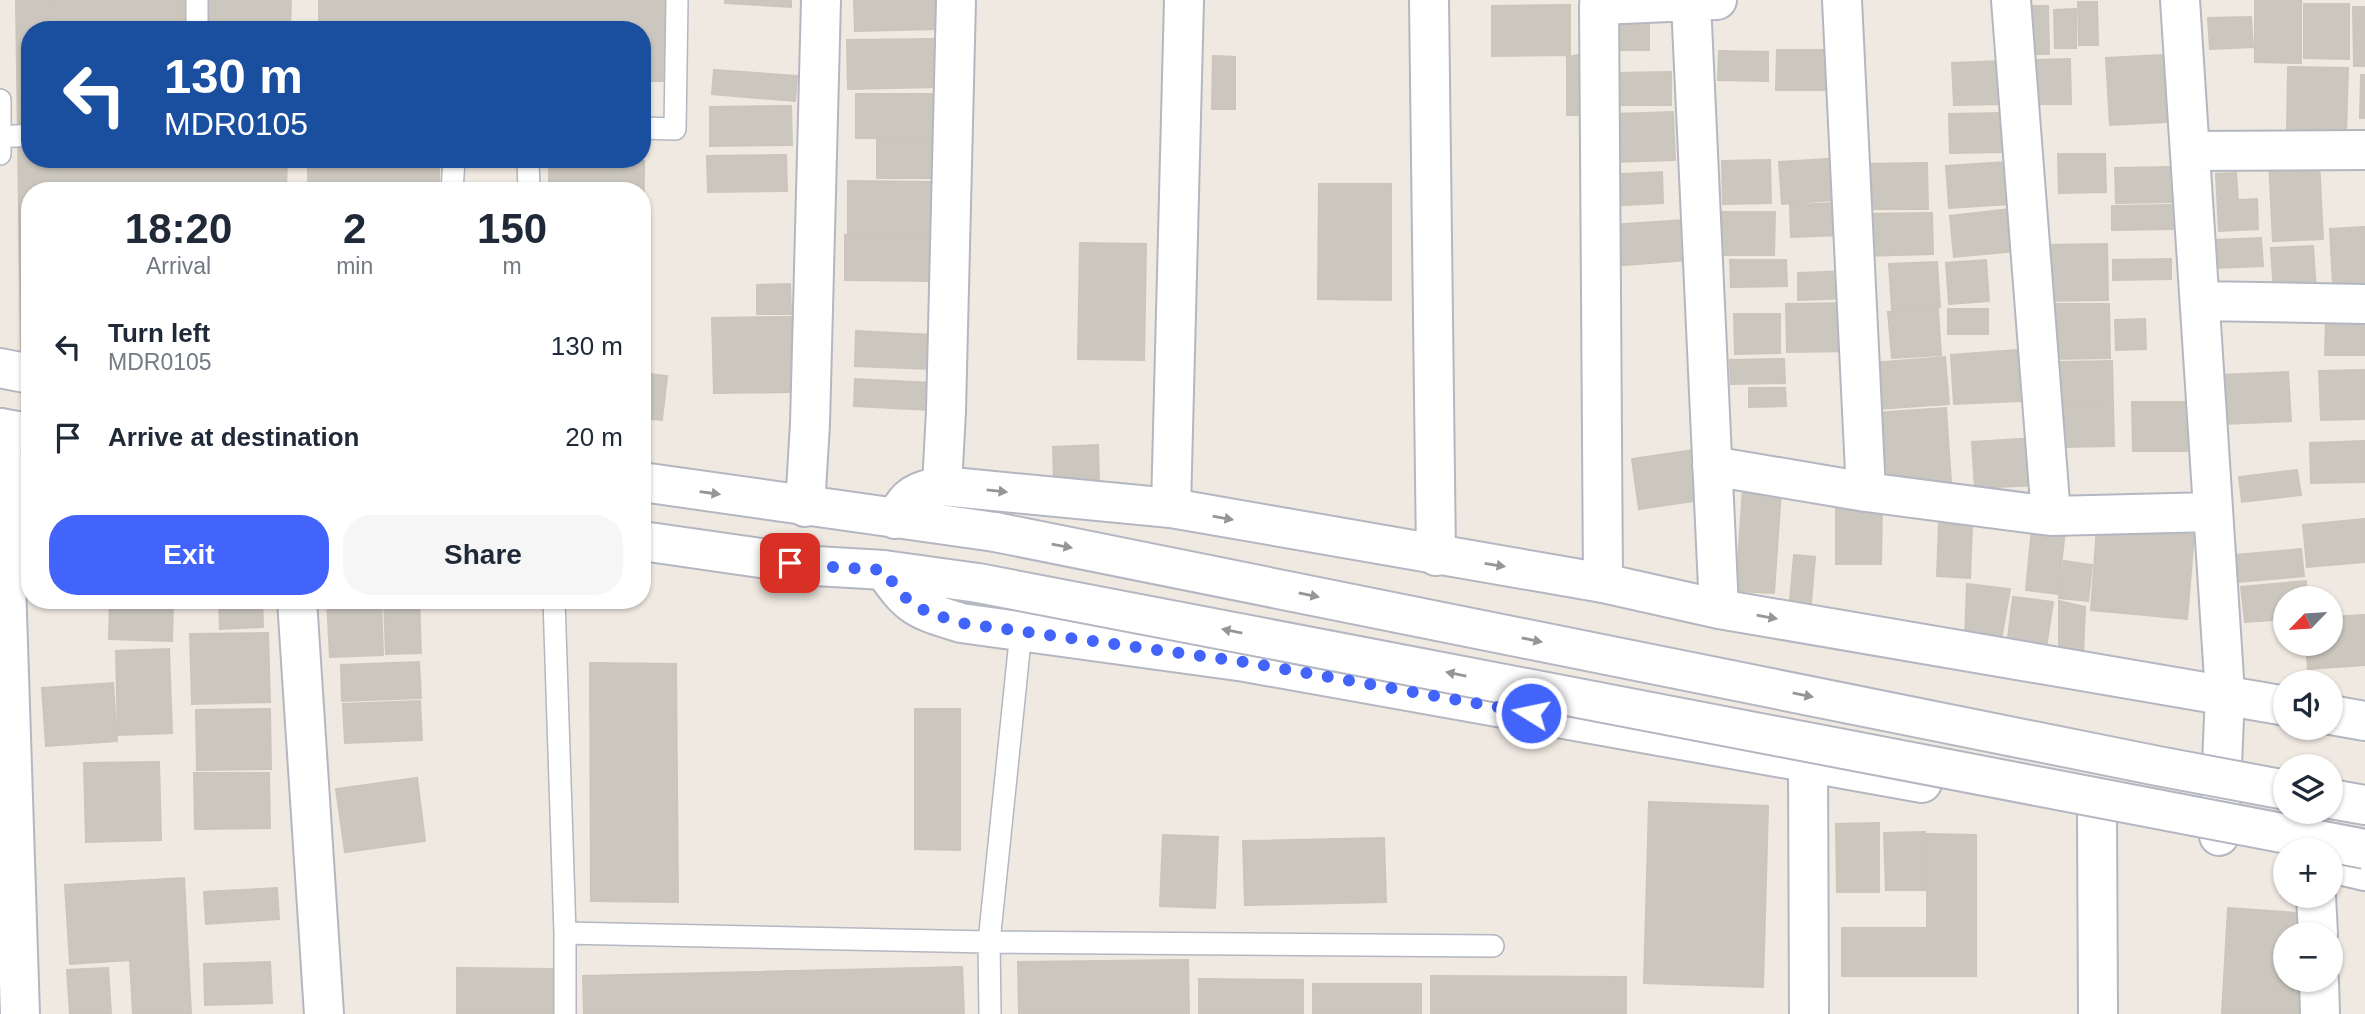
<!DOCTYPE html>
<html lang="en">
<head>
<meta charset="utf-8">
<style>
	body { margin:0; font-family:Arial,sans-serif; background:#f6f6f7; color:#1f2937; height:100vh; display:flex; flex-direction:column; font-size:26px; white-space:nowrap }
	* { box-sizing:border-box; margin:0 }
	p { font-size:23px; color:#747a83 }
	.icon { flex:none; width:38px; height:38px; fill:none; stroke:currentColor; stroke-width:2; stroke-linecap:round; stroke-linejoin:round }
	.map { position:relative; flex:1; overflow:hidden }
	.panel { position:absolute; left:21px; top:182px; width:630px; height:427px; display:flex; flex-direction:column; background:#fff; border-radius:28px; box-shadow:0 2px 5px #0004 }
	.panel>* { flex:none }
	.guide { position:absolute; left:21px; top:21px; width:630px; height:147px; border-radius:28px; box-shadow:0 2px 5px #0004; background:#1a4fa0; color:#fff; overflow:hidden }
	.needle { width:46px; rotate:245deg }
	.buttons { position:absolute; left:2273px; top:586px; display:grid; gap:14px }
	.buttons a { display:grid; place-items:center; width:70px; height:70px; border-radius:50%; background:#fff; box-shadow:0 2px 5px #0004; font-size:35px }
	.pin { position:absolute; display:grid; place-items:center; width:60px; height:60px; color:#fff; margin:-30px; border-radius:14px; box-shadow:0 4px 10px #0006 }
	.me { position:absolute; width:77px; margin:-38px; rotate:280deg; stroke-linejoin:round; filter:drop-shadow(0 0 5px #0008) }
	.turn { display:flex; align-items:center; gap:24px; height:147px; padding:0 28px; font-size:32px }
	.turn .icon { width:91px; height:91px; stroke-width:2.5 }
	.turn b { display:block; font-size:49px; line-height:60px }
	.eta { display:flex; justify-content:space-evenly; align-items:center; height:119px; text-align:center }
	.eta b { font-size:42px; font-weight:700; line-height:49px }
	.action { display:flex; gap:14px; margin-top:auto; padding:14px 28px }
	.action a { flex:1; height:80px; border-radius:28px; background:#4264fb; color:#fff; font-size:28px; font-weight:700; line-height:80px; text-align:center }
	.action a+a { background:#f6f6f7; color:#1f2937 }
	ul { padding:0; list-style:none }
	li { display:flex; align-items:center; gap:21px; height:91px; padding:0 28px }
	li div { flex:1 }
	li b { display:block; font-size:26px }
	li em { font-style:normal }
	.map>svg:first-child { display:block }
	.building { fill:#cbc7bf; stroke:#cbc5ba; stroke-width:2 }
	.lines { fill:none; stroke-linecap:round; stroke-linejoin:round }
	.lane-casing { stroke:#b4b7c1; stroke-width:24 }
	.street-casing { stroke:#b4b7c1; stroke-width:42 }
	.secondary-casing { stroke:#b4b7c1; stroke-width:42 }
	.lane { stroke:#fff; stroke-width:21 }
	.street { stroke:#fff; stroke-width:38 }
	.secondary { stroke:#fff; stroke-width:38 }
	.secondary-bridge-casing { stroke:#b4b7c1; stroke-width:42; stroke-linecap:butt }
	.secondary-bridge { stroke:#fff; stroke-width:38 }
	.oneway { fill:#969696 }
	.route { stroke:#4264fb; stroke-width:12; stroke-dasharray:0 21.6 }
</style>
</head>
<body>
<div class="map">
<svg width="2365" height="1014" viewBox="0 0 2365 1014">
	<rect width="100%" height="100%" fill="#efe9e1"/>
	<path class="building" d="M16 0H291L290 30H30V159H287L286 191H30V353L21 352Z
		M49 0H178L176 30H47Z
		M319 0H671V81H642V30H319Z
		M725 0H791V7L725 3Z
		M854 0H938V29L855 31Z
		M2255 0H2301V63L2255 62Z
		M2078 2H2097L2098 45H2079Z
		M2304 4H2349V59L2304 58Z
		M1570 5V55L1492 56V6Z
		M2026 6H2048L2049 54H2026Z
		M2353 7H2365V66H2354Z
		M2076 9V48H2055L2054 10Z
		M1612 16H1649V50H1613Z
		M2251 17 2253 47 2210 49 2208 18Z
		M936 39 937 87 848 89 847 40Z
		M1777 50H1837V90H1776Z
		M1719 51 1768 52V81L1718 80Z
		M1590 53V115H1567V57Z
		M2163 55 2167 122 2110 125 2106 58Z
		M1213 56 1235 57V109H1212Z
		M2070 59 2071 104H2037L2036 60Z
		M2003 61 2004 104 1954 105 1952 63Z
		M2288 67 2348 68 2346 134 2287 132Z
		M714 70 797 76 795 101 712 94Z
		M1671 72V105H1615V73Z
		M2361 75H2365V118H2360Z
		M856 94H939V138H856Z
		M791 106 792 145 710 146V107Z
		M1673 112 1675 160 1614 162 1612 114Z
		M2004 113V152L1950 153 1949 114Z
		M877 140H936L935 178H877Z
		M2058 154H2105L2106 192 2059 193Z
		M786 155 787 191 708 192 707 156Z
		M1843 158 1847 199 1782 204 1779 162Z
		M308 159H439V191H308Z
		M549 160 644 161 643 342 642 191H549Z
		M1770 160 1771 203 1723 204 1722 161Z
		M2319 160 2323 239 2273 241 2269 162Z
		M2006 162 2010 204 1949 208 1946 166Z
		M1927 163 1928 209H1861L1860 164Z
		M2173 167V202L2116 203 2115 168Z
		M1662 172 1663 203 1605 206 1603 175Z
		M2236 173 2238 200 2257 199 2258 229 2219 231 2216 174Z
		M848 181 936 182V233H848Z
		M1319 184H1391V300L1318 299Z
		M1840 203 1842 235 1791 237 1790 205Z
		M2174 205V229L2112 230V206Z
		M2010 209 2015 251 1954 257 1950 216Z
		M1722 212H1775L1774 255H1722Z
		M1932 213 1933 254 1861 256 1860 214Z
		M1685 220 1688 260 1613 266 1610 225Z
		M2365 227V284L2333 286 2330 229Z
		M845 235H937L938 281 845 280Z
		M2261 238 2263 266 2215 268 2214 240Z
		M1080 243 1146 244 1144 360 1078 359Z
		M2107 244 2108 300 2043 301 2041 245Z
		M2313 246 2316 291 2274 293 2271 248Z
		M2171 259V279L2113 280V260Z
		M1730 260H1786L1787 286 1731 287Z
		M1986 260 1989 301 1949 304 1946 263Z
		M1937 262 1940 307 1892 310 1889 264Z
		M1850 271 1851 298 1798 300V273Z
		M790 284 791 314H757V285Z
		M1852 303V351L1787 352 1786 304Z
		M2044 304H2109L2110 358 2045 359Z
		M1938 309 1941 355 1892 358 1888 312Z
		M1948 309H1988V334H1948Z
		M1734 314H1780V353L1735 354Z
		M792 317 793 392 714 393 712 318Z
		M2145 319 2146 349 2116 350 2115 320Z
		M2326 320H2365V355H2325Z
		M856 331 934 335 932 369 855 366Z
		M2017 350 2020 401 1954 404 1951 355Z
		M1945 357 1949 404 1877 409 1873 363Z
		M1784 359 1785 383 1731 384 1730 360Z
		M2112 361 2113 403 2061 404 2060 362Z
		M2365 370V419L2321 420 2319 371Z
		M2288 372 2291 421 2223 424 2220 375Z
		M642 373 667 376 662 420 642 418Z
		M855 379 932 383 931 410 854 406Z
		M1749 388H1785L1786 406 1749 407Z
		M2132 402H2187V451H2133Z
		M2113 405 2114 446 2060 447 2058 406Z
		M1946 408 1951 482 1881 487 1875 413Z
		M2038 438 2041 485 1975 488 1972 442Z
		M2365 441V482L2311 483 2310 443Z
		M1098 445 1099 480 1054 481 1053 447Z
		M1701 449 1708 499 1639 509 1632 459Z
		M2297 470 2301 495 2242 502 2239 477Z
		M1743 488 1781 491 1774 593 1736 591Z
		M1836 502 1882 503 1881 564H1836Z
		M2365 519V562L2307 567 2303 525Z
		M1939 524 1972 525 1970 578 1937 576Z
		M2032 527 2065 530 2058 594 2026 590Z
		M2097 527 2194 535 2187 619 2091 610Z
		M2301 549 2304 576 2239 582 2236 555Z
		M1794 555 1815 557 1810 614 1789 612Z
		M2064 561 2092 565 2088 601 2059 598Z
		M2306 581 2307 598H2286V619L2245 622 2241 587Z
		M1967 584 2010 589 2000 646 1965 637Z
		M2013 597 2053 602 2045 655 2007 646Z
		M110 600H173L172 641 109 639Z
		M219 600H262L263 627 220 629Z
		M327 600H381L383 655 330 657Z
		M384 600H419L421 653 386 654Z
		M2059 601 2085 607 2083 657 2059 652Z
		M2365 615V665L2308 669 2306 644H2331V617Z
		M268 633 270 702 192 704 190 634Z
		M169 649 172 733 118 735 116 651Z
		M419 662 421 698 342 701 341 665Z
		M590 663 676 664 678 902 591 901Z
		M113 683 117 741 46 746 42 688Z
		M420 701 422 740 345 743 343 704Z
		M270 709 271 769 197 770 196 710Z
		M915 709H960V850L915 849Z
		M159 762 161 840 86 842 84 763Z
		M194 773H269L270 828 195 829Z
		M417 778 425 841 345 852 336 789Z
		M1649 802 1768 806 1763 987 1644 983Z
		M1879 823V892H1837L1836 824Z
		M1925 832V890H1886L1884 833Z
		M1927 834 1976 835V976H1842V928H1927Z
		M1163 835 1218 837 1215 908 1160 906Z
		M1384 838 1386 902 1245 905 1243 841Z
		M184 878 191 1014H133L130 960 70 964 65 885Z
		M277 888 279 919 206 924 204 892Z
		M2228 908 2312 914 2311 934H2286V980H2308L2306 1014H2222Z
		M1188 960 1189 1014H1019L1018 962Z
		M270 962 272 1003 205 1005 204 964Z
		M962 967 964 1014H584L583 976Z
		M108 968 111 1014H70L67 970Z
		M457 968 553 969V1014H457Z
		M1431 976 1626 977V1014H1431Z
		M1199 979 1303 980V1014H1199Z
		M1313 984H1421V1014H1313Z"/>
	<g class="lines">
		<g class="lane-casing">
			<path id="lane" d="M197 30V0
				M0 100V154
				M642 128 675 129 677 0
				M0 137 30 135
				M528 159 529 191
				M452 191 454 159
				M554 600 565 933V1014
				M565 933 989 942 1493 946
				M990 1014 989 942 1021 631"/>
		</g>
		<g class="street-casing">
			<path id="street" d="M1429 0 1436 556
				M1842 0 1866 492
				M2011 0 2051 516
				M2180 0 2225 694 2219 836
				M1691 2 1719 609
				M2190 151 2365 150
				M2200 301 2365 304
				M1 428 20 1014
				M1712 466 1866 492 2051 516 2213 512
				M942 486 946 411 956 0
				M1171 508 1184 0
				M1603 583 1599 5 1717 0
				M297 600 324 1014
				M1808 763 1809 1014
				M2097 813 2098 1014
				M2316 896 2318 934
				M2319 980 2320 1014"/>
		</g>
		<g class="secondary-casing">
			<path id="secondary" d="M0 368 30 374
				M0 428 30 433
				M642 482 995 532
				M805 507 810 424 821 0
				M895 519C908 494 915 492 942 486L1171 508 1603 583 1719 609 2286 706
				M642 541 816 566 884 570 978 583
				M884 570C911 609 917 609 961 623L1245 662 1922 783
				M2331 715 2365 721
				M2331 799 2365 805
				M2331 863 2365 871"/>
		</g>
		<use href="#lane" class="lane"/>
		<use href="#street" class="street"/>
		<use href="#secondary" class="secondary"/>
		<g class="secondary-bridge-casing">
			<path id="secondary-bridge" d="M995 532 2158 766 2286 790
				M978 583 2365 849"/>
		</g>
		<use href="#secondary-bridge" class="secondary-bridge"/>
	</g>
	<defs><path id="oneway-solid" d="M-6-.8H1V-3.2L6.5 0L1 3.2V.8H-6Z" transform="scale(1.75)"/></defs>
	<g class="oneway">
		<use href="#oneway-solid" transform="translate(997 491) rotate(6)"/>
		<use href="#oneway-solid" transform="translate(710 493) rotate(8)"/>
		<use href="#oneway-solid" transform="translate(1223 518) rotate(10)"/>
		<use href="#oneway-solid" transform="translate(1062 546) rotate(10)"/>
		<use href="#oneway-solid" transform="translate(1495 565) rotate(9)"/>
		<use href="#oneway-solid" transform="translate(1309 595) rotate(12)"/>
		<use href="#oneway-solid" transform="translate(1767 617) rotate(10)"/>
		<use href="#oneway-solid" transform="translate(1232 631) rotate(-169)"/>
		<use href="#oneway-solid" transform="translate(1532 640) rotate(12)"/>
		<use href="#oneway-solid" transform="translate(1456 674) rotate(-169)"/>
		<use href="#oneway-solid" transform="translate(1803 695) rotate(11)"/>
	</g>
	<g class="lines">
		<path class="route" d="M790 563 816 566 884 570C910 609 918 609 961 623L1245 662 1531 713"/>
	</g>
</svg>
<div class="buttons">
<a><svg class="needle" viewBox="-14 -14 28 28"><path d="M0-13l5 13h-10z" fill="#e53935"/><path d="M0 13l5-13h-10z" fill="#747a83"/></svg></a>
<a><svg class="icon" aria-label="sound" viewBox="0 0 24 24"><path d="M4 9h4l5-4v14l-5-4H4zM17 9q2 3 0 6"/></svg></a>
<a><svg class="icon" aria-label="layers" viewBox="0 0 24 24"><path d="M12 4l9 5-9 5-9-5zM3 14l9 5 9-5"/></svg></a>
<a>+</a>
<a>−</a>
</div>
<div class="pin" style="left:790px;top:563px;background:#d93025"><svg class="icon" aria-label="arrive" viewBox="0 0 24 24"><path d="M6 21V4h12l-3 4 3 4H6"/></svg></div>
<svg class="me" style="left:1531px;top:713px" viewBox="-20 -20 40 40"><circle r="17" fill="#4264fb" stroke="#fff" stroke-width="3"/><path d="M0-11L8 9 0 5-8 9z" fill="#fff"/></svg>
<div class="guide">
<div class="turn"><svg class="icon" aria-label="left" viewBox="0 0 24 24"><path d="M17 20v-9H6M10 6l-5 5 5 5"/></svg><div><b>130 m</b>MDR0105</div></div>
</div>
<section class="panel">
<div class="eta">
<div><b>18:20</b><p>Arrival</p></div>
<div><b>2</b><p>min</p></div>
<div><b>150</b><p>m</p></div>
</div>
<ul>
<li><svg class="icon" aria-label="left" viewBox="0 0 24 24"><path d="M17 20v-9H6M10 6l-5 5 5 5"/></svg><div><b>Turn left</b><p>MDR0105</p></div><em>130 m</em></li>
<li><svg class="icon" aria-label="arrive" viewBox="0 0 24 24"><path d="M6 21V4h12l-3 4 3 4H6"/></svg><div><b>Arrive at destination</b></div><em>20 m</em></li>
</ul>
<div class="action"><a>Exit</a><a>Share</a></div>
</section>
</div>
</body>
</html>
